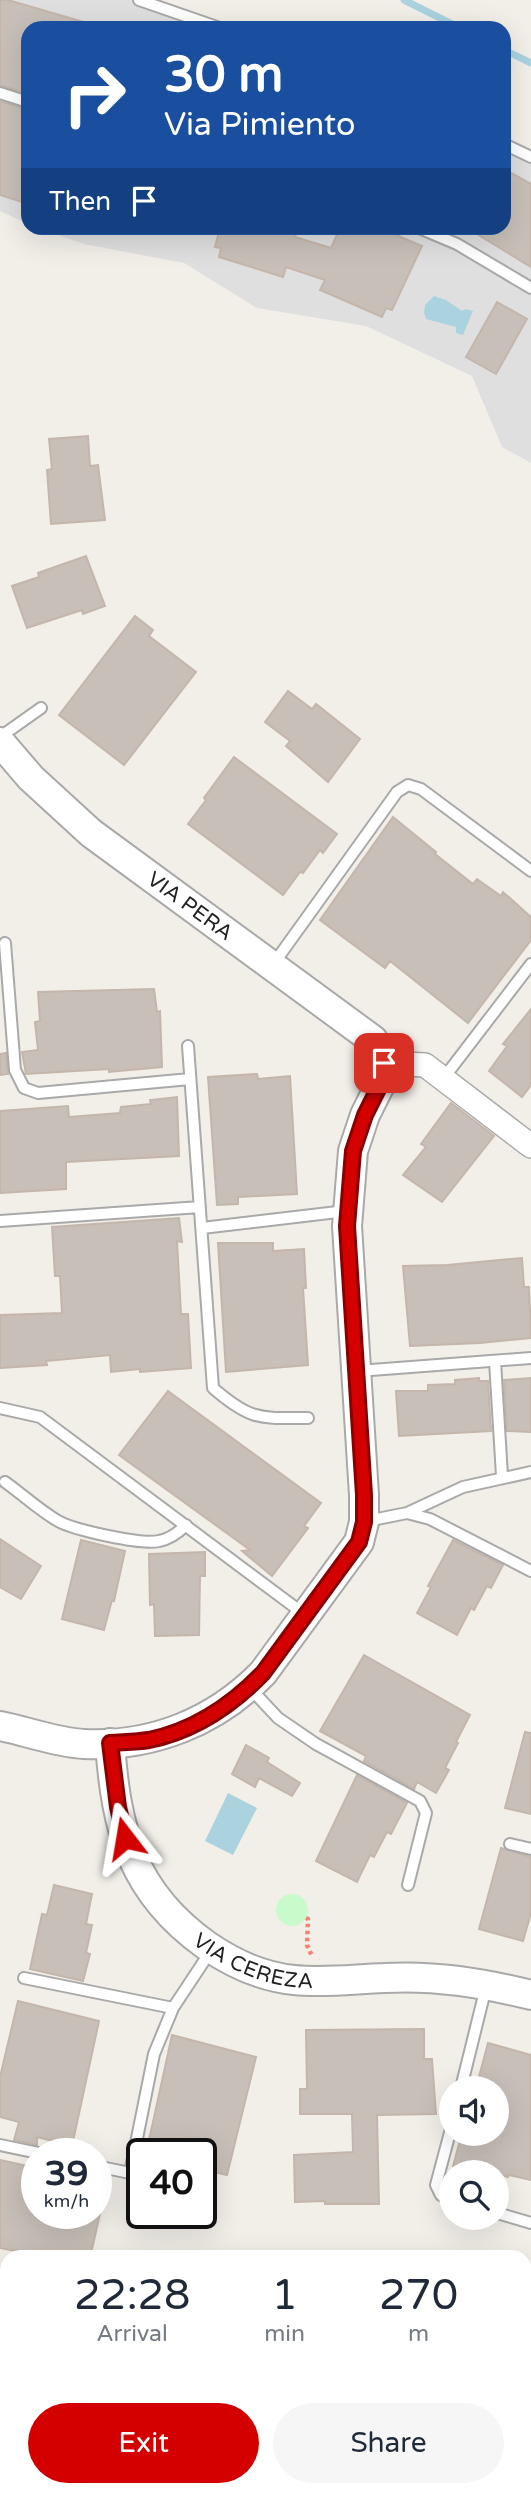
<!DOCTYPE html>
<html lang="en">
<head>
<meta charset="utf-8">
<style>
	body { margin:0; font-family:"Varela Round",sans-serif; background:#f6f6f7; color:#1f2937; height:100vh; display:flex; flex-direction:column; font-size:26px; white-space:nowrap }
	* { box-sizing:border-box; margin:0 }
	p { font-size:23px; color:#747a83 }
	.icon { flex:none; width:38px; height:38px; fill:none; stroke:currentColor; stroke-width:2; stroke-linecap:round; stroke-linejoin:round }
	.map { position:relative; flex:1; overflow:hidden }
	.details { position:absolute; left:0px; top:2250px; width:532px; height:247px; display:flex; flex-direction:column; background:#fff; border-radius:21px 21px 0 0; box-shadow:0 7px 28px #0002 }
	.details>* { flex:none }
	.banner { position:absolute; left:21px; top:21px; width:490px; height:214px; border-radius:21px; box-shadow:0 7px 28px #0002; background:#1a4fa0; color:#fff; overflow:hidden }
	.controls { position:absolute; left:439px; top:2076px; display:grid; gap:14px }
	.controls a { display:grid; place-items:center; width:70px; height:70px; border-radius:50%; background:#fff; box-shadow:0 7px 28px #0002; font-size:35px }
	.speed { position:absolute; left:21px; top:2138px; display:flex; gap:14px; font-size:35px; font-weight:700; text-align:center }
	.speed>* { display:grid; place-content:center; width:91px; height:91px; border-radius:50%; background:#fff; box-shadow:0 7px 28px #0002; line-height:1 }
	.speed small { font-size:18px; font-weight:400 }
	.speed .limit { border:4px solid #111; border-radius:10px; background:#fff; color:#111 }
	.pin { position:absolute; display:grid; place-items:center; width:60px; height:60px; color:#fff; margin:-30px; border-radius:14px; box-shadow:0 4px 10px #0006 }
	.me { position:absolute; width:77px; margin:-38px; rotate:346deg; stroke-linejoin:round; filter:drop-shadow(0 0 5px #0008) }
	.turn { display:flex; align-items:center; gap:24px; height:147px; padding:0 28px; font-size:32px }
	.turn .icon { width:91px; height:91px; stroke-width:2.5 }
	.turn b { display:block; font-size:49px; line-height:60px }
	.then { display:flex; align-items:center; height:66px; padding:0 28px; background:#0003; gap:14px; font-size:26px }
	.eta { display:flex; justify-content:space-evenly; align-items:center; height:119px; text-align:center }
	.eta b { font-size:42px; font-weight:600; line-height:49px }
	.action { display:flex; gap:14px; margin-top:auto; padding:14px 28px }
	.action a { flex:1; height:80px; border-radius:42px; background:#d40000; color:#fff; font-size:28px; font-weight:600; line-height:80px; text-align:center }
	.action a+a { background:#f6f6f7; color:#1f2937 }
	.map>svg:first-child { display:block }
	.residential { fill:#e0dfdf }
	.park { fill:#c8facc }
	.water { fill:#aad3df }
	.lines { fill:none; stroke-linecap:round; stroke-linejoin:round }
	.stream { stroke:#aad3df; stroke-width:7 }
	.building { fill:#c7bfb8; stroke:#c4b6ab; stroke-width:2 }
	.service-casing { stroke:#a9a9a9; stroke-width:14 }
	.minor-casing { stroke:#a9a9a9; stroke-width:26 }
	.tertiary-casing { stroke:#a9a9a9; stroke-width:32 }
	.path { stroke:#fa8072; stroke-width:4.5; stroke-dasharray:3.5 3.5; stroke-linecap:butt }
	.service { stroke:#fff; stroke-width:10 }
	.minor { stroke:#fff; stroke-width:23 }
	.tertiary { stroke:#fff; stroke-width:28 }
	.route-casing { stroke:#8a0000; stroke-width:18 }
	.route { stroke:#d40000; stroke-width:12 }
	.labels { text-anchor:middle; dominant-baseline:central; stroke-width:6; stroke-linejoin:round; paint-order:stroke }
	.street-label { font-size:21px; fill:#222; stroke:#fff }
</style>
</head>
<body>
<div class="map">
<svg width="531" height="2497" viewBox="0 0 531 2497">
	<rect width="100%" height="100%" fill="#f2efe9"/>
	<path class="residential" d="M0 0H132L246 28H28V224L0 211Z
		M504 139 531 153V463L502 447 472 376 366 326 257 308 184 263 84 244 38 228H504Z"/>
	<path class="park" d="M276 1910a16 16 0 1 1 32 0a16 16 0 1 1-32 0Z"/>
	<path class="water" d="M434 296 446 300 462 311 466 309 473 311 463 335 456 333V327L426 319 424 313 425 305Z
		M228 1793 257 1808 233 1855 205 1841Z"/>
	<g class="lines">
		<path class="stream" d="M404 0 460 28
			M504 50 531 63"/>
	</g>
	<path class="building" d="M0 0H8L87 23 86 28H28V94L0 85Z
		M0 101 28 110V204L0 195Z
		M504 169 531 184V267L467 228H504Z
		M220 228H298L295 237 331 248 340 228H380L422 246 392 310 386 308 382 317 320 290 325 280 286 267 283 277 219 257 221 248 215 247Z
		M497 302 527 319 496 374 466 357Z
		M88 436 90 466 98 465 105 520 51 524 47 470 52 469 49 439Z
		M86 556 105 606 83 614 82 610 27 628 12 586 39 577 38 573Z
		M135 616 153 630 149 636 196 672 124 765 59 715Z
		M288 691 312 709 316 704 360 739 328 782 286 746 290 741 265 722Z
		M234 757 337 834 323 853 320 850 303 873 300 872 283 895 188 824 206 800 204 798Z
		M393 817 436 852 435 854 473 884 477 879 501 896 503 892 531 917V940L468 1023 390 961 385 968 320 920Z
		M154 989 157 1012 160 1011 162 1067 109 1072V1069L26 1074 22 1052 38 1050 35 1022 40 1021 38 992Z
		M531 1009V1085L522 1097 489 1071 507 1046 503 1044Z
		M6 1053 8 1074 0 1075V1054Z
		M257 1074 258 1079 290 1076 297 1194 238 1197V1204L217 1205 208 1077Z
		M177 1097 179 1156 66 1162V1189L0 1193V1111L68 1106 69 1117 120 1113 121 1107 151 1104 150 1100Z
		M451 1103 494 1136 442 1202 403 1175 426 1147 421 1144Z
		M179 1218 182 1242 177 1241 181 1314H188L191 1368 140 1372V1369L111 1372 110 1355 46 1361 47 1365 0 1368V1315L62 1313 60 1276H55L52 1227Z
		M218 1243H273V1251L304 1249 306 1288H303L308 1365 226 1372Z
		M522 1258 524 1287H529L531 1338 480 1343 410 1346 403 1266 447 1265Z
		M479 1378V1381H488L491 1431 399 1436 396 1391H428V1385L455 1384V1380Z
		M531 1378V1432L507 1431 504 1380Z
		M168 1391 321 1503 304 1526 308 1528 272 1576 242 1551 250 1550 119 1455Z
		M0 1539 41 1566 21 1599 0 1587Z
		M81 1540 125 1551 114 1601 112 1600 104 1630 62 1619Z
		M453 1540 503 1565 491 1588 487 1586 474 1610 471 1608 457 1635 417 1613 431 1587 428 1586Z
		M205 1552V1576H200L199 1635 155 1636 154 1604 150 1605 149 1554Z
		M364 1655 470 1715 456 1742 458 1743 445 1768 449 1770 436 1793 417 1782 414 1789 364 1761 366 1756 320 1731Z
		M525 1732 531 1733V1814L505 1808Z
		M246 1745 269 1758 267 1762 300 1783 292 1796 259 1778 255 1787 232 1774Z
		M357 1775 407 1803 391 1834 387 1832 374 1857 370 1855 357 1882 316 1861Z
		M501 1848 531 1857V1913L523 1941 479 1929Z
		M54 1885 92 1894 86 1924 92 1925 86 1953 90 1954 83 1981 30 1969 42 1914 47 1915Z
		M18 2001 99 2021 72 2146 37 2137V2145L14 2140 19 2122 0 2117V2077Z
		M424 2029V2059H432L436 2114 377 2115 379 2204H325V2201L295 2202 294 2155 353 2152 352 2114H300V2089H307L306 2030Z
		M172 2035 256 2057 227 2175 201 2169V2154H146Z
		M488 2043 531 2055V2180L509 2175 508 2177 497 2174V2172H474L453 2166 462 2133H497V2088H476Z
		M0 2160 37 2168V2193L32 2214H100L90 2258H51L0 2248Z"/>
	<g class="lines">
		<g class="service-casing">
			<path id="service" d="M139 0 220 28
				M0 93 28 102
				M504 144 531 157
				M419 228 457 244 531 288
				M0 737 41 708
				M5 943 15 1070 24 1088 38 1093 190 1079
				M272 966 397 792 408 785 421 789 531 871
				M188 1046 213 1388C251 1421 260 1418 308 1418
				M443 1079 531 964
				M0 1221 200 1207
				M202 1228 346 1211
				M495 1361 502 1476
				M358 1371 531 1358
				M0 1408 40 1417 304 1614
				M5 1482C22 1494 39 1510 58 1521 74 1530 141 1545 159 1541 170 1539 178 1533 186 1525
				M407 1513 463 1487 531 1472
				M367 1521 407 1513 430 1519 531 1571
				M249 1687 278 1718 316 1744 420 1801 426 1813 408 1885
				M510 1844 531 1849
				M24 1978 173 2008
				M461 2088 486 1987
				M452 2125 436 2185 441 2195 452 2201
				M0 2145 43 2154
				M96 2166 130 2173 154 2054 173 2008 212 1949
				M497 2213 531 2223
				M525 2430 531 2431
				M308 2490 310 2497"/>
		</g>
		<g class="minor-casing">
			<path id="minor" d="M384 1063 425 1065 531 1146"/>
		</g>
		<g class="tertiary-casing">
			<g id="tertiary">
				<path id="s1" d="M0 742 31 778 91 833 373 1040 384 1063 380 1085 365 1115 353 1151 347 1226 364 1495V1522L359 1542 263 1673C215 1722 153 1747 84 1744 58 1743 26 1731 0 1726"/>
				<path id="s2" d="M110 1743C116 1830 132 1892 206 1945 232 1963 263 1977 294 1980 325 1983 354 1979 384 1978 435 1975 482 1983 531 1995"/>
			</g>
		</g>
		<path class="path" d="M306 1918 308 1919 307 1945 312 1956"/>
		<use href="#service" class="service"/>
		<use href="#minor" class="minor"/>
		<use href="#tertiary" class="tertiary"/>
	</g>
	<g class="lines">
		<g class="route-casing">
			<path id="route" d="M125 1838 118 1807 110 1743C123 1742 136 1742 149 1740 193 1731 232 1705 263 1673L359 1542 364 1522V1495L347 1226 353 1151 365 1115 380 1085 384 1063"/>
		</g>
		<use href="#route" class="route"/>
	</g>
	<g class="labels">
		<g class="street-label">
			<text stroke="none"><textPath href="#s1" startOffset="252">VIA PERA</textPath></text>
			<text stroke="none"><textPath href="#s2" startOffset="284">VIA CEREZA</textPath></text>
		</g>
	</g>
</svg>
<div class="controls">
<a><svg class="icon" aria-label="sound" viewBox="0 0 24 24"><path d="M4 9h4l5-4v14l-5-4H4zM17 9q2 3 0 6"/></svg></a>
<a><svg class="icon" aria-label="search" viewBox="0 0 24 24"><circle cx="10" cy="10" r="6"/><path d="M15 15l6 6"/></svg></a>
</div>
<div class="speed"><div>39<small>km/h</small></div><div class="limit">40</div></div>
<div class="pin" style="left:384px;top:1063px;background:#d93025"><svg class="icon" aria-label="arrive" viewBox="0 0 24 24"><path d="M6 21V4h12l-3 4 3 4H6"/></svg></div>
<svg class="me" style="left:125px;top:1838px" viewBox="-20 -20 40 40"><path d="M0-17L14 15 0 8-14 15z" fill="#d40000" stroke="#fff" stroke-width="4"/></svg>
<div class="banner">
<div class="turn"><svg class="icon" aria-label="right" viewBox="0 0 24 24"><path d="M7 20v-9h11M14 6l5 5-5 5"/></svg><div><b>30 m</b>Via Pimiento</div></div>
<div class="then">Then<svg class="icon" aria-label="arrive" viewBox="0 0 24 24"><path d="M6 21V4h12l-3 4 3 4H6"/></svg></div>
</div>
<section class="details">
<div class="eta">
<div><b>22:28</b><p>Arrival</p></div>
<div><b>1</b><p>min</p></div>
<div><b>270</b><p>m</p></div>
</div>
<div class="action"><a>Exit</a><a>Share</a></div>
</section>
</div>
</body>
</html>
